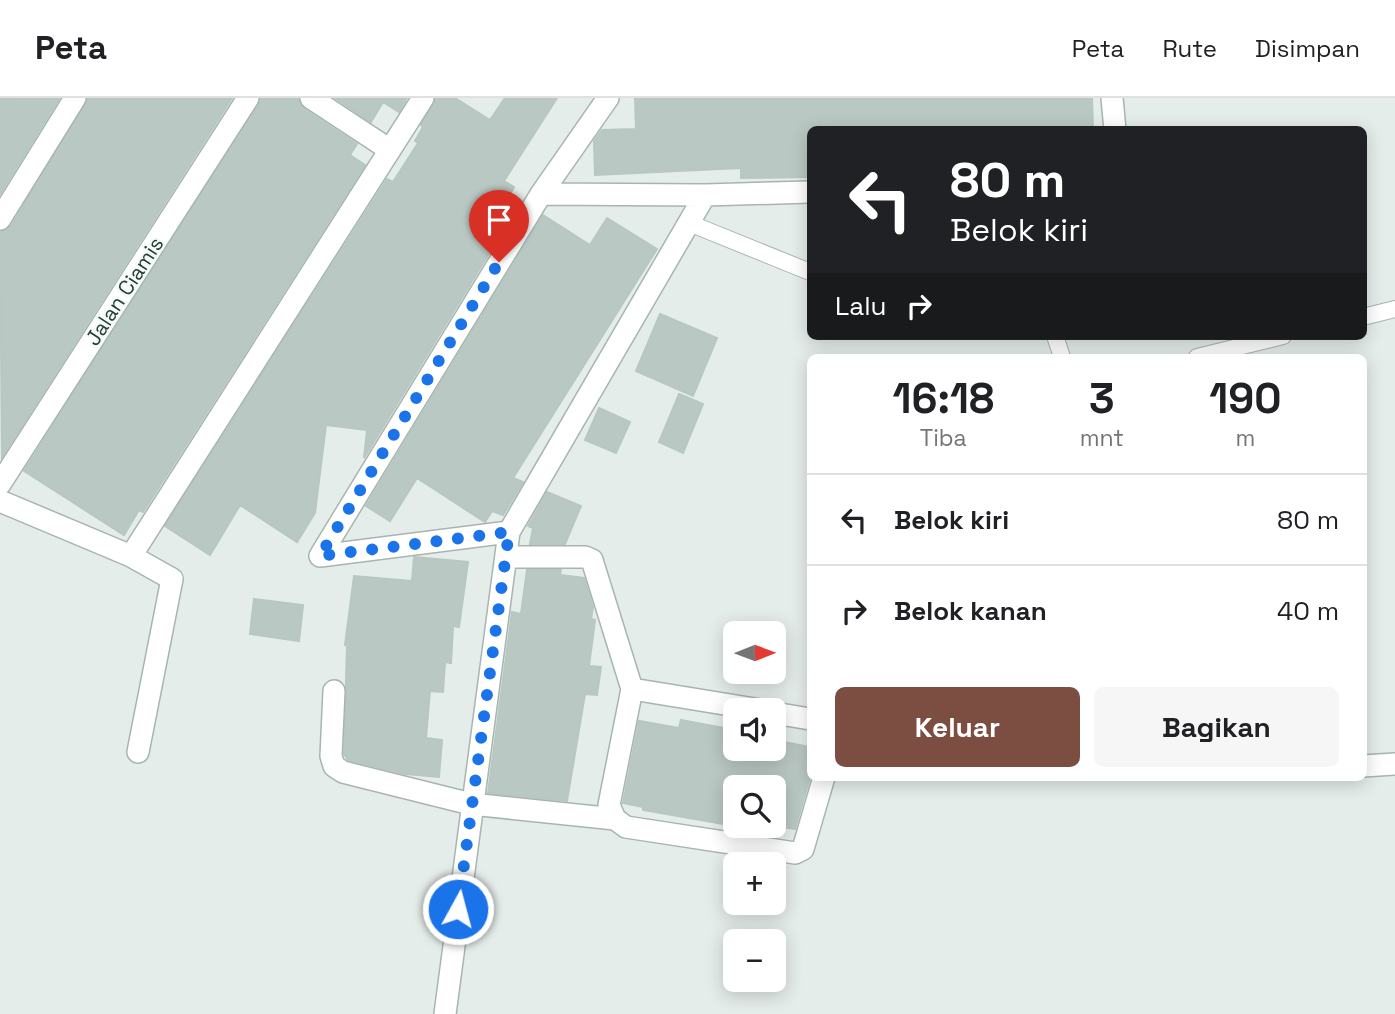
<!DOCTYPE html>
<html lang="id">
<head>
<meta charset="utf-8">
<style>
	body { margin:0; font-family:"Space Grotesk",sans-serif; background:#f6f6f6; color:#202124; height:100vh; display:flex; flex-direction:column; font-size:26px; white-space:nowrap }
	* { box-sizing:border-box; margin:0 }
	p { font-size:23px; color:#757577 }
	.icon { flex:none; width:38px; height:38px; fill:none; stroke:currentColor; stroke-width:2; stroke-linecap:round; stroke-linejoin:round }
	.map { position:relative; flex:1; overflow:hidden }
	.sheet { position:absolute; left:807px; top:256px; width:560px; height:427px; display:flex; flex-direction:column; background:#fff; border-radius:10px; box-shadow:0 4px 18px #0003 }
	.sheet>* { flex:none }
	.banner { position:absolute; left:807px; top:28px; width:560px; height:214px; border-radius:10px; box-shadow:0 4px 18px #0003; background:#202124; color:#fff; overflow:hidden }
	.needle { width:46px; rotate:89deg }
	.controls { position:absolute; left:723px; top:523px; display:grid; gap:14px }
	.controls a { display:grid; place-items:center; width:63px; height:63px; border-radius:10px; background:#fff; box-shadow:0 4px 18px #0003; font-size:35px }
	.pin { position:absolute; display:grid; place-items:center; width:60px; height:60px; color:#fff; margin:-72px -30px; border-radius:50% 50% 50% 0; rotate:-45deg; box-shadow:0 0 7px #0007 }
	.pin .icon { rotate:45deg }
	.me { position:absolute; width:77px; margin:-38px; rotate:7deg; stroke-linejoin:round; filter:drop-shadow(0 0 5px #0008) }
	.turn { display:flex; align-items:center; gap:24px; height:147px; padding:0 28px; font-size:32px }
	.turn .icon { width:91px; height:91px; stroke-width:2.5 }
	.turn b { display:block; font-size:49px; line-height:60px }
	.then { display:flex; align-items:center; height:66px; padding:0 28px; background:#0003; gap:14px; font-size:26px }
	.eta { display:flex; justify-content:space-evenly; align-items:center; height:119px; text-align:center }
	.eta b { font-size:42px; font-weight:600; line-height:49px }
	.button { display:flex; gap:14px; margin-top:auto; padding:14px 28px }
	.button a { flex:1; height:80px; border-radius:10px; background:#7c4e41; color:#fff; font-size:28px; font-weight:600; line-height:80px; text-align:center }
	.button a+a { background:#f6f6f6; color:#202124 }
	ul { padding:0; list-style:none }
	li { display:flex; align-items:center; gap:21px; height:91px; padding:0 28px; border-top:2px solid #e0e0e0 }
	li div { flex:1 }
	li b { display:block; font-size:26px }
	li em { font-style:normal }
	header { display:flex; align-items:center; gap:42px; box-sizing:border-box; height:98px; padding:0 35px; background:#fff; border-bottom:2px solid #e0e0e0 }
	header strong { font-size:33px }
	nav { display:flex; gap:38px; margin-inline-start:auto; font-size:24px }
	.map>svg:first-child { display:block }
	.building { fill:#bac8c3; stroke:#b7c7c1; stroke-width:2 }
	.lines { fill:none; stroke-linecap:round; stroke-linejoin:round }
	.lane-casing { stroke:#a7b5b1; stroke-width:18 }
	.street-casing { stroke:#a7b5b1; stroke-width:24 }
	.lane { stroke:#fff; stroke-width:16 }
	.street { stroke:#fff; stroke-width:21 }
	.route { stroke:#1a73e8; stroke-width:12; stroke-dasharray:0 21.6 }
	.labels { text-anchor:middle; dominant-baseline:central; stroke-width:5; stroke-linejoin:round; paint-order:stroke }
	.street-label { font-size:21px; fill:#243f38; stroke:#f5faf8 }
</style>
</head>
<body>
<header>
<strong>Peta</strong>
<nav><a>Peta</a><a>Rute</a><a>Disimpan</a></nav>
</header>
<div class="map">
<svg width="1395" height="916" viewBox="0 0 1395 916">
	<rect width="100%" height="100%" fill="#e5edea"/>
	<path class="building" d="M0 0 59 1 0 96Z
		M88 0H232L2 359 0 134 11 128Z
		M261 0H298L304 11 357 46 350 57 365 67 143 414 139 412 124 437 24 373Z
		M335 0H407L399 14 383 4 371 24Z
		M436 0H455L490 22 505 0H557L504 83 514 89 510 96 521 103 364 360 367 332 326 327 315 415 297 444 240 407 210 457 165 428 387 81 393 84 418 45 415 43 423 29 421 27Z
		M635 0H1092L1093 32H810V79L741 80V70L595 77 594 43 602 32 636 31Z
		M543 117 590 147 607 120 657 151 513 380 523 384 503 417 492 413 485 424 417 380 390 423 366 408Z
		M660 216 717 240 693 298 636 273Z
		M679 296 703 306 683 355 659 344Z
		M599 310 630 324 616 355 585 342Z
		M547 394 581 408 565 446H530L533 430 528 428Z
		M414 459 468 464 459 529 453 528 451 565 445 564 443 594 430 593 426 640 442 642 439 679 405 676 348 662 344 656 347 547H345L354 478 412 483Z
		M527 472H561L560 477 584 480 593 509 591 521 595 522 589 568 601 569 597 597 585 596 567 703 488 695 512 514 521 516Z
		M254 501 303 507 299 543 250 536Z
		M681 622 735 632V651H774V642L810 649V679L795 731 774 728 773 734 739 728H774V690H735V728L643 712V709L623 705 639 623 679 630Z"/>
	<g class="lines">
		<g class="lane-casing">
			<path id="lane" d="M689 125 810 174
				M1363 219 1395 211
				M1055 238 1062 259
				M1197 259 1283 238"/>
		</g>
		<g class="street-casing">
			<path id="street" d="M311 0 390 52
				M1112 0 1115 32
				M541 96 705 97 810 94
				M0 121 75 0
				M0 386 248 0
				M0 403 131 458 172 481 138 654
				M131 458 423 0
				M320 458 541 96 608 0
				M320 458 509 434
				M506 459H585L592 462 632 591 761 612
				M632 591 609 707 615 721 626 729 795 755 803 751 824 679
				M334 593 331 658 334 668 343 674 471 706 615 721
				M774 615 810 621
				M1363 668 1395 666
				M445 916 509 434 705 97"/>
		</g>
		<use href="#lane" class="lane"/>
		<use href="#street" class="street"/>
	</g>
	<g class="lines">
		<path class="route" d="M458 811 509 434 320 458 499 164"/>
	</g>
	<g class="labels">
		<g class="street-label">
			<text transform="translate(124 193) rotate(-57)">Jalan Ciamis</text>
		</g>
	</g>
</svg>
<div class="controls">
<a><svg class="needle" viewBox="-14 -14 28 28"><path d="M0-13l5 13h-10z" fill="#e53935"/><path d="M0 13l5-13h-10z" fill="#757577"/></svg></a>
<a><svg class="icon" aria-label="sound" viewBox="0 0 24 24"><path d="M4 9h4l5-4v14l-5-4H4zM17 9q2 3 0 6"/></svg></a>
<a><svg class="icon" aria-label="search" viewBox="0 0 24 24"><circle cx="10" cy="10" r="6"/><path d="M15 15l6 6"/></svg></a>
<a>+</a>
<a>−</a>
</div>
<div class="pin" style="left:499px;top:164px;background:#d93025"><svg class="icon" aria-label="arrive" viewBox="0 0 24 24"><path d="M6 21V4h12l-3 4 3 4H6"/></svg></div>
<svg class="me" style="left:458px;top:811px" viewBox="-20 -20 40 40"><circle r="17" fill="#1a73e8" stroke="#fff" stroke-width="3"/><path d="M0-11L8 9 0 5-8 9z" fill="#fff"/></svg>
<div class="banner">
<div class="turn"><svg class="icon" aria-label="left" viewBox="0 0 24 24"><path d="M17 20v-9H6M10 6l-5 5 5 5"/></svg><div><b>80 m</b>Belok kiri</div></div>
<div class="then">Lalu<svg class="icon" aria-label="right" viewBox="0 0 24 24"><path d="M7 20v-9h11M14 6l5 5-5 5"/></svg></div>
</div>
<section class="sheet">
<div class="eta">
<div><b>16:18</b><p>Tiba</p></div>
<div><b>3</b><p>mnt</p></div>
<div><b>190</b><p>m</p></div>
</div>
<ul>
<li><svg class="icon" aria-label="left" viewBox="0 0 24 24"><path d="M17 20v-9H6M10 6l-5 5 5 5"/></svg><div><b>Belok kiri</b></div><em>80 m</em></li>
<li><svg class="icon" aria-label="right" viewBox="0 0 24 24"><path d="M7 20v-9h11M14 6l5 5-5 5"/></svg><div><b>Belok kanan</b></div><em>40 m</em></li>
</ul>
<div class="button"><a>Keluar</a><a>Bagikan</a></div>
</section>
</div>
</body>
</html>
